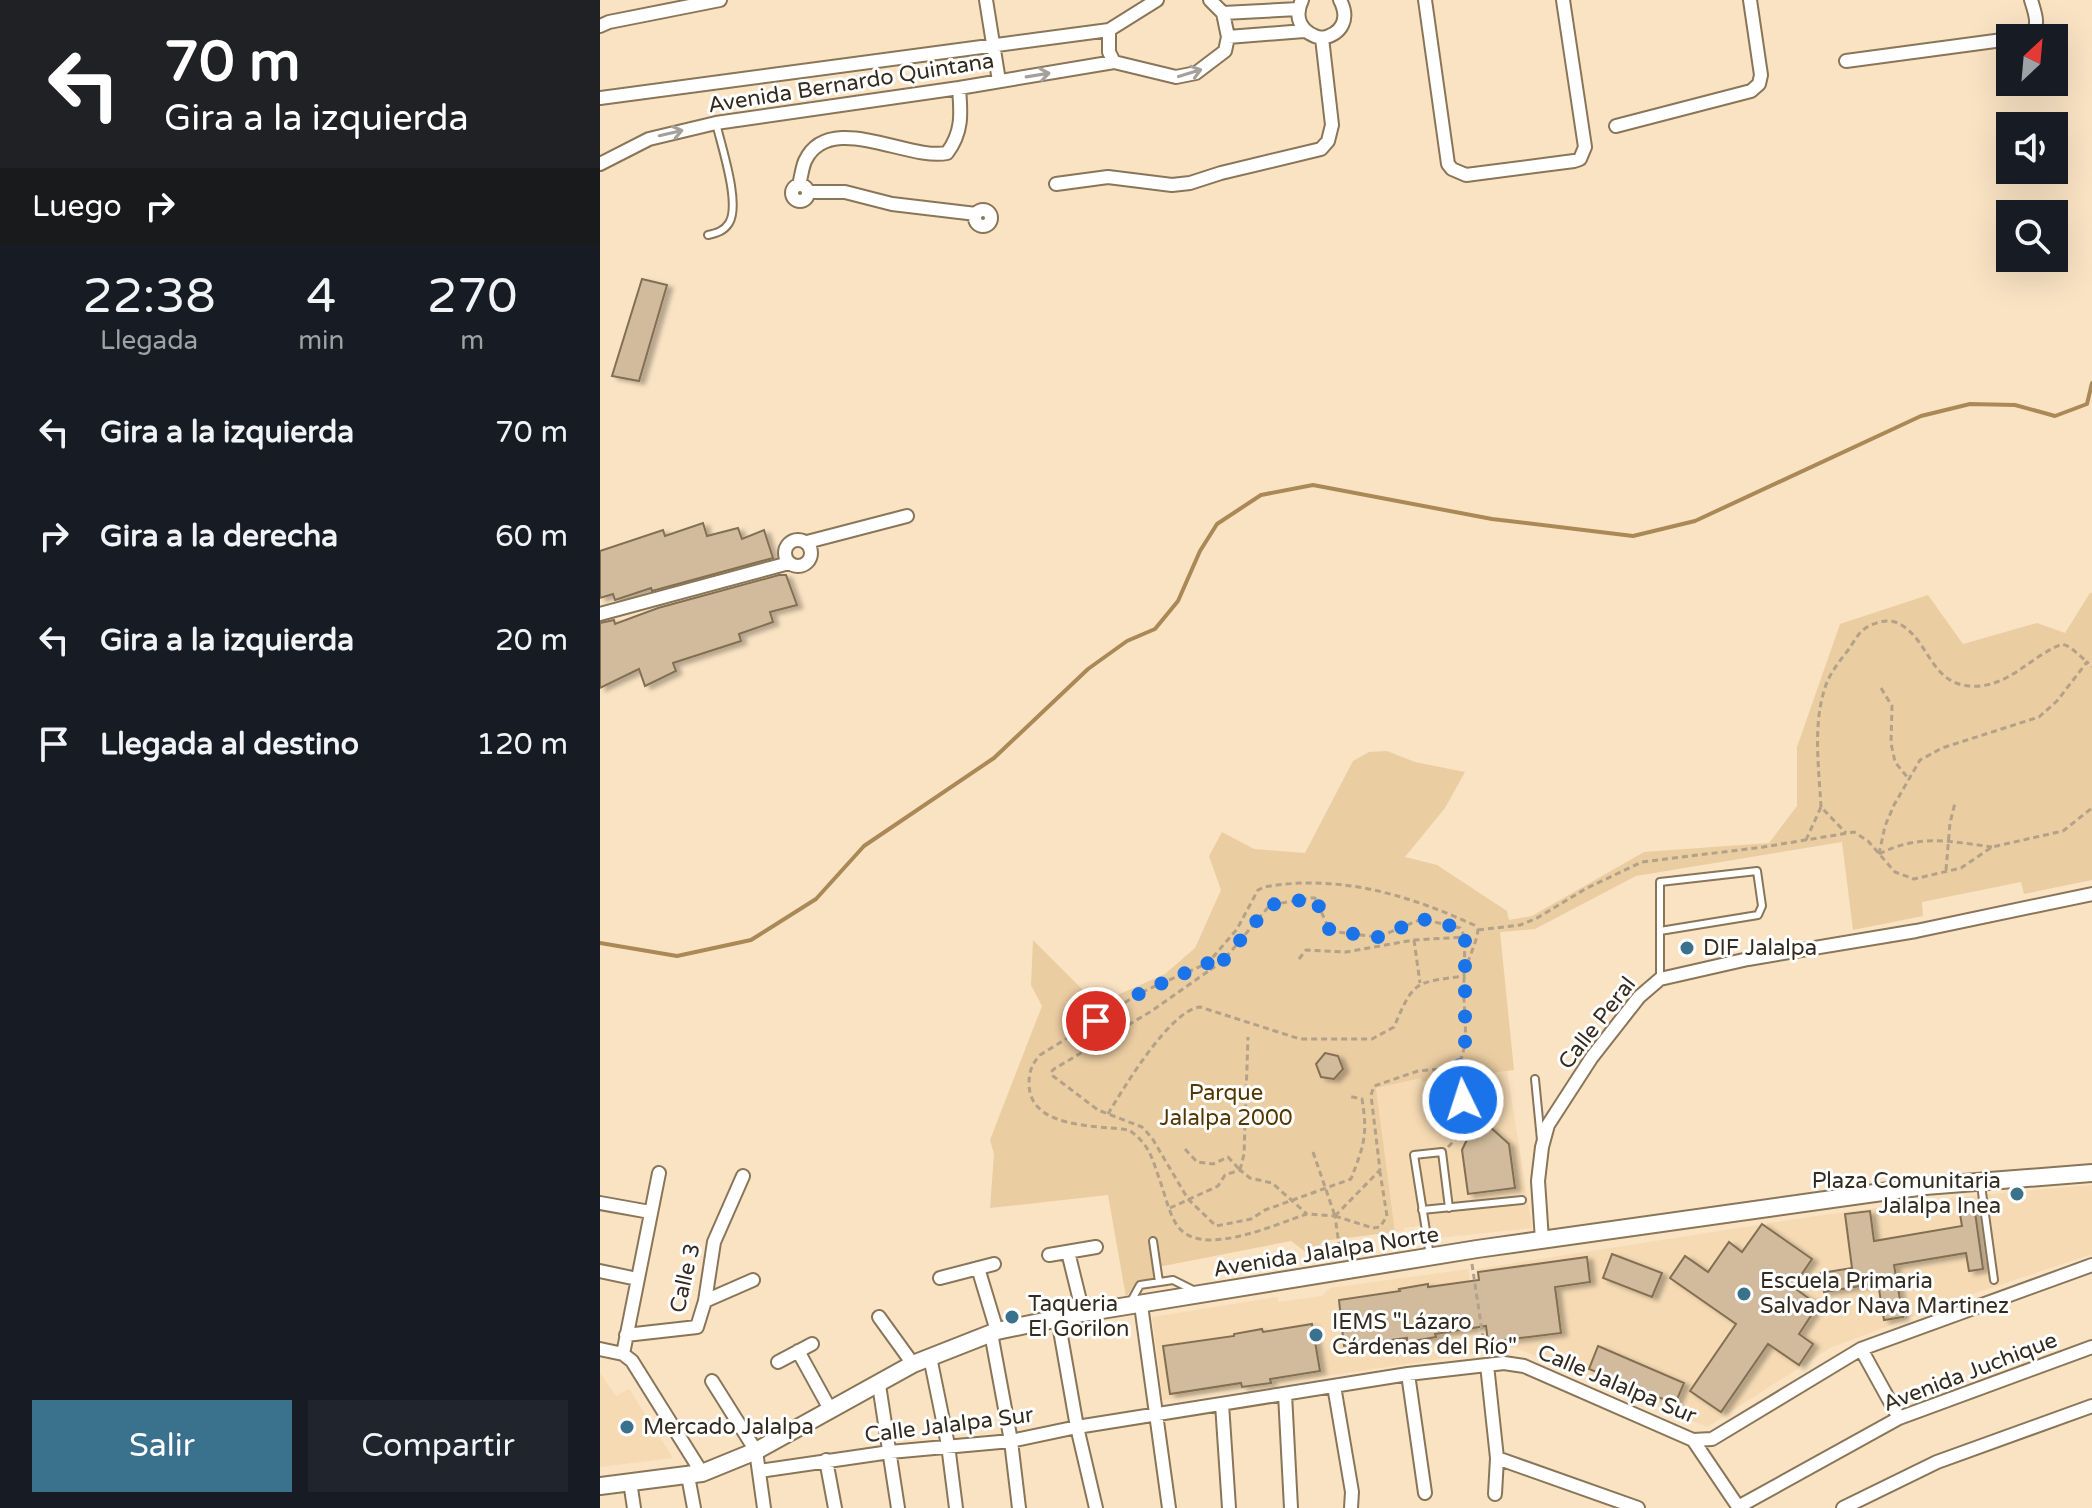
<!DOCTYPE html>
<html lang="es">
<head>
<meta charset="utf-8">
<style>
	body { margin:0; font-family:"Varela Round",sans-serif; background:#20242c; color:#f1f3f6; height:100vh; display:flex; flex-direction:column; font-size:30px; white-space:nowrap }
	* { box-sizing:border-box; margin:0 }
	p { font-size:26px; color:#9ea1a6 }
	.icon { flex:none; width:44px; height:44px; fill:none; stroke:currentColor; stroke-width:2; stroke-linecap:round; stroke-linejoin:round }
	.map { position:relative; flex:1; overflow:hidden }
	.drawer { display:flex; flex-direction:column; background:#171b24; width:600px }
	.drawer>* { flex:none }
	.guide { background:#202124; color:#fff; overflow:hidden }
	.needle { width:52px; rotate:26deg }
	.tools { position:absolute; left:1396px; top:24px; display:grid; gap:16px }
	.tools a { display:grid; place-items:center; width:72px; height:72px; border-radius:0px; background:#171b24; box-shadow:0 8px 32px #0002; font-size:40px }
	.pin { position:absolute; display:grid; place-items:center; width:68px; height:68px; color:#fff; margin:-34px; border:4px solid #fff; border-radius:50%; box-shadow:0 2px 8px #0007 }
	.me { position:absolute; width:88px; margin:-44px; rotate:356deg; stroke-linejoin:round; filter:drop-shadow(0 0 6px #0008) }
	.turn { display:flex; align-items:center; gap:28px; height:168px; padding:0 32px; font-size:36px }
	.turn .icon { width:104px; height:104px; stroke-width:2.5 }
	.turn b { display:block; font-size:56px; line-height:68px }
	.then { display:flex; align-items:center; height:76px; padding:0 32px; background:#0003; gap:16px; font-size:30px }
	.eta { display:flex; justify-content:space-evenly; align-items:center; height:136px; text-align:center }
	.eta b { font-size:48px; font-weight:600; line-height:56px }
	.primary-button { display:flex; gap:16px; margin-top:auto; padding:16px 32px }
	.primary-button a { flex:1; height:92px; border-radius:0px; background:#3a718c; color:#fff; font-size:32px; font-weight:600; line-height:92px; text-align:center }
	.primary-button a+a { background:#20242c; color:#f1f3f6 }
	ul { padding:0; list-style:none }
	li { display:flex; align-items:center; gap:24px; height:104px; padding:0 32px }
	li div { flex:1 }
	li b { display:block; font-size:30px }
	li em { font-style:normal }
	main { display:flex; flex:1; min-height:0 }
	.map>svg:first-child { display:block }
	.built { fill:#f5dab3 }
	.green { fill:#ebcda2 }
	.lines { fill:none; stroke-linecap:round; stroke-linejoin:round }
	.stream { stroke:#aa8957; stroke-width:4 }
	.building { fill:#d1bb9c; stroke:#836f52; stroke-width:2; filter:url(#shadow) }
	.service-casing { stroke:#897558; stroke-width:10 }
	.minor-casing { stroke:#897558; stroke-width:16 }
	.tertiary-casing { stroke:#897558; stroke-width:20 }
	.path { stroke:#b3a188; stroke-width:3; stroke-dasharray:6 4; stroke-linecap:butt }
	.service { stroke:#fff; stroke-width:6 }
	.minor { stroke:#fff; stroke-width:12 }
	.tertiary { stroke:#fff; stroke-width:16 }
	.oneway { stroke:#a4a09a }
	.route { stroke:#1a73e8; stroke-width:14; stroke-dasharray:0 25.2 }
	.poi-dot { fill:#3a718c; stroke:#fff; stroke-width:3 }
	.labels { text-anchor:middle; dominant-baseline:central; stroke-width:6; stroke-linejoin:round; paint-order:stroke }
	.street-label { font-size:22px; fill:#342b1f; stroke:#fff }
	.poi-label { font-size:22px; fill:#342b1f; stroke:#fff; text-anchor:start }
	.park-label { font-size:22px; fill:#543700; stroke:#fff }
</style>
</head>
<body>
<main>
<section class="drawer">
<div class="guide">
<div class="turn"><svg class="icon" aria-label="left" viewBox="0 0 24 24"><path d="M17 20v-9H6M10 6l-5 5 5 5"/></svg><div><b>70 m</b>Gira a la izquierda</div></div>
<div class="then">Luego<svg class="icon" aria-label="right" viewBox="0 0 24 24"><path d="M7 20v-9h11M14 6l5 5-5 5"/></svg></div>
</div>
<div class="eta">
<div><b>22:38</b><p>Llegada</p></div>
<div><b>4</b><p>min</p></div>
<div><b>270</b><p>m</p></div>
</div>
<ul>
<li><svg class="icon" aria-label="left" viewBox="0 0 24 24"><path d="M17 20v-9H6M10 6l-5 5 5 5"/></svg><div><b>Gira a la izquierda</b></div><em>70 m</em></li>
<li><svg class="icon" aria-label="right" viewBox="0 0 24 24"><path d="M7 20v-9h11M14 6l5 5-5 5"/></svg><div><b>Gira a la derecha</b></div><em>60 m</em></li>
<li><svg class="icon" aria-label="left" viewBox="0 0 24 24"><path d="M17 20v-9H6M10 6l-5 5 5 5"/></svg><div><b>Gira a la izquierda</b></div><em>20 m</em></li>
<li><svg class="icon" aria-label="arrive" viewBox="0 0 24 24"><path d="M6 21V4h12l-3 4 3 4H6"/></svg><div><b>Llegada al destino</b></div><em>120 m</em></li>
</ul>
<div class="primary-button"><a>Salir</a><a>Compartir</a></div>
</section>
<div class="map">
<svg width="1492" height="1508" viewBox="0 0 1492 1508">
	<defs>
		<filter id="shadow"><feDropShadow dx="5.5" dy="3" stdDeviation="2" flood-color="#0004"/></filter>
	</defs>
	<rect width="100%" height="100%" fill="#fae3c3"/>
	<path class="built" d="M907 1071 932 1228 838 1238 826 1230 825 1225 804 1228V1231L795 1232 776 1088 822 1077V1082Z
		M1492 1185V1254L1373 1294 1230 1348 1107 1427 909 1345 886 1343 876 1269 1209 1217 1358 1197Z
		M868 1269 881 1353 563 1400 552 1317 677 1297 679 1302 722 1296 730 1288Z
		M0 1373 16 1396 29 1389 73 1458 0 1467Z"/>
	<path class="green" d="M1490 593H1492V880L1424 894 1421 882 1322 902 1323 916 1253 930 1242 842 1036 876 935 929 900 932 914 1070 822 1082 821 1078 776 1088 795 1232 723 1241 714 1252 707 1253 691 1241 553 1268 554 1279 538 1281 526 1297 508 1195 390 1208 394 1154 390 1140 442 1006 431 985 433 940 486 993 504 1001 565 974 595 948 621 890 609 856 622 832 654 849 705 853 753 761 769 752 787 751 815 762 865 772 845 808 805 857 837 865 907 911 909 920 932 916 1044 852 1169 843 1197 806V747L1240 624 1328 595 1363 644 1437 623 1465 633Z"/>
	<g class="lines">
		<path class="stream" d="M0 943 77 956 151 940 216 899 264 846 394 758 488 669 527 641 555 629 578 601 600 551 617 524 661 495 713 485 892 519 1033 536 1095 521 1321 416 1370 404 1415 405 1455 416 1487 404 1492 383"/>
	</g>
	<path class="building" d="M42 279 67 285 39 381 12 376Z
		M103 523 107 536 138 528 142 539 164 530 173 558 52 591 51 588 15 600 13 594 0 598V551L63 530 65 536Z
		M179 575H186L197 605 170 612 173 622 139 634 141 641 73 663 76 671 45 686 39 669 0 688V623L14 620 15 624 58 608Z
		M725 1053 738 1056 743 1069 734 1079 721 1077 716 1064Z
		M889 1126 909 1144 915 1188 868 1194 862 1150 872 1129Z
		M1374 1205 1383 1269 1369 1271 1366 1253 1294 1265 1303 1317 1284 1320 1278 1283 1224 1292 1221 1273 1252 1268 1245 1214 1270 1211 1274 1241 1362 1226 1359 1208Z
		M1162 1224 1212 1259 1193 1287 1218 1305 1199 1334 1213 1344 1199 1365 1168 1344 1121 1412 1090 1391 1136 1324 1070 1278 1085 1256 1108 1272 1129 1242 1142 1252Z
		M1012 1254 1062 1273 1052 1297 1003 1278Z
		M987 1257 990 1282 955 1287 961 1333 888 1342 886 1326 835 1334 836 1337 807 1342V1338L744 1346 739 1300 800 1291 799 1289 828 1284V1287L879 1280 878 1272Z
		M712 1324 720 1371 670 1379 671 1383 642 1387 641 1383 570 1394 563 1346 634 1336V1334L662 1329 663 1332Z
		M998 1346 1084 1383 1075 1404 989 1369Z"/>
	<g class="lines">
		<g class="service-casing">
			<path id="service" d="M108 235C117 233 124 231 129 223 141 204 121 145 116 123
				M1060 931 1158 915 1162 906 1157 871 1060 882V979
				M935 1079 941 1140
				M1381 1185 1394 1280
				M822 1210 922 1200
				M553 1241 559 1282
				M830 1256 814 1155 842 1152 849 1208
				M530 1303 540 1285 573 1280 593 1290"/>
		</g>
		<g class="minor-casing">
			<path id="minor" d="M386 0 399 81
				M702 0C693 19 702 34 722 38 742 34 750 19 740 0
				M825 0 848 164 852 169 866 175 974 161 980 159 985 147 963 0
				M623 13 698 9
				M0 26 9 22 120 0
				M628 37 704 31
				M1420 38 1429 37C1441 27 1435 13 1431 0
				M1246 61 1410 39
				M514 62 509 52V30L557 0
				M0 98 509 30
				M1016 126 1151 91 1159 84 1161 75 1150 0
				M0 164 49 139 116 123 359 88 514 62 576 77 596 73 625 51 628 37 623 13 610 0
				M456 184 508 177 572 185 590 183 621 173 721 149 728 141 732 125 722 38
				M199 185C201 178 202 168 205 161 229 110 308 161 347 153 363 132 361 113 359 88
				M192 193a8 8 0 1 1 16 0a8 8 0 1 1-16 0Z
				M208 192H245L292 204 376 214
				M375 218a8 8 0 1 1 16 0a8 8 0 1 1-16 0Z
				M185 553a13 13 0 1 1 26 0a13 13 0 1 1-26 0Z
				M207 542 307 516
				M0 614 189 563
				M0 1203 50 1212
				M942 1240 938 1181 942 1147 948 1125 992 1057 1039 997 1060 979 1148 959 1316 931 1492 894
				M468 1252 483 1313
				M449 1255 496 1247
				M378 1268 397 1331
				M0 1271 37 1279
				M340 1278 394 1264
				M105 1301 153 1280
				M541 1305 569 1508
				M279 1317 313 1364
				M458 1319 477 1427 496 1508
				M391 1333 411 1441 419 1508
				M26 1335 97 1327 105 1301 114 1242 143 1176
				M0 1349 23 1354 32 1361 102 1473
				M1261 1349 1299 1418
				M198 1351 231 1411
				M23 1354 59 1173
				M330 1357 348 1445 356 1508
				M178 1362 212 1344
				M887 1365 897 1458 895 1494
				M808 1374 825 1493
				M112 1381 156 1451 164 1508
				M279 1385 298 1508
				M734 1386 752 1492 751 1508
				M685 1394 691 1508
				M622 1404 629 1508
				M1093 1440 1139 1508
				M897 1458 1038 1508
				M226 1460 235 1508
				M159 1471 290 1452 411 1441 477 1427 808 1374 904 1363 924 1366 1093 1440 1112 1439 1261 1349 1492 1265
				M88 1476 94 1508
				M30 1482 34 1508
				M1138 1507 1299 1418 1492 1347
				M1243 1508 1337 1462 1492 1406"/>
		</g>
		<g class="tertiary-casing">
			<path id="tertiary" d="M0 1486 102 1473 156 1451 313 1364 397 1331 483 1313 877 1249 1325 1186 1492 1173"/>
		</g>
		<path class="path" d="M1281 688 1292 706 1291 743 1295 762 1308 778
			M1221 807C1219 770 1213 727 1224 691 1228 675 1239 662 1249 649 1255 640 1259 631 1269 626 1279 621 1292 618 1303 626 1329 643 1332 683 1369 686 1408 689 1429 657 1462 644L1470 647 1487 662
			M1206 840 1221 807 1246 833
			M1279 854 1285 826 1294 805 1320 760 1342 748 1439 717 1457 701 1487 662 1492 667
			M1279 854C1319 834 1349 841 1392 847
			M1346 870 1350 823 1355 803
			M878 930 920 925 937 918 987 888 1042 862 1163 847 1254 832 1268 841 1295 872 1314 879 1361 868 1392 847 1463 831 1492 808
			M814 940 820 983
			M699 959 706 950 746 952 814 940 865 937
			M608 963 610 970 550 1012 454 1069 451 1072 453 1076 498 1110 542 1127 552 1138 588 1199 616 1226 651 1219 665 1210 751 1179C764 1145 768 1135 762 1099L748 1096
			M508 1114C523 1089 570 1010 600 1007L700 1039H772L794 1027C814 980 814 983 864 976L865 937 860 928 822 919 778 937 730 931 715 898H711L670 905 622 962 610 970
			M848 1147 866 1129 859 1064
			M585 1149 597 1162 613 1164 628 1157 640 1170
			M713 1152 735 1216
			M640 1170 644 1154 648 1037
			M570 1208 618 1186 625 1175 640 1170 650 1178 672 1183 707 1214
			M735 1216 780 1170 771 1095 774 1086 818 1071 840 1069 859 1064C871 1038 862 1007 864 980 865 962 876 947 878 930L874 925C806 894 738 874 664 887L658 890 637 929 608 963 542 992 440 1055C432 1064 429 1071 429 1084 430 1129 495 1125 529 1130 550 1145 552 1158 560 1181 565 1194 568 1210 575 1222 596 1262 675 1224 707 1214L735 1216 739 1245
			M735 1216 773 1228 780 1227 787 1216 780 1172
			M872 1264 885 1351"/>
		<use href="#service" class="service"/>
		<use href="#minor" class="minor"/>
		<use href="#tertiary" class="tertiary"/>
	</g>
	<defs><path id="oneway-shaft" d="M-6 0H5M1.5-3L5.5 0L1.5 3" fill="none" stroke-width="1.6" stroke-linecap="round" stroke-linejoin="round" transform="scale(2)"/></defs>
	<g class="oneway">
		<use href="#oneway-shaft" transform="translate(590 73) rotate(-17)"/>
		<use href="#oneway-shaft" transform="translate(438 75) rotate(-9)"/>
		<use href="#oneway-shaft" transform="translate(71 133) rotate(-13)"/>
	</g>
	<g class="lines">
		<path class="route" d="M496 1021 542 992 608 963 610 970 622 962 670 905 715 898 730 931 778 937 822 919 860 928 865 937V1051L859 1064 863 1100"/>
	</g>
	<g class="poi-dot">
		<circle cx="1087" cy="948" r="8"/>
		<circle cx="1417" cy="1194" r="8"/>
		<circle cx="1144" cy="1294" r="8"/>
		<circle cx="412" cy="1317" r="8"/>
		<circle cx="716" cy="1335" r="8"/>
		<circle cx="27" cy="1427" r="8"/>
	</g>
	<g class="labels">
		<g class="street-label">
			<text transform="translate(251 83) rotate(-9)">Avenida Bernardo Quintana</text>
			<text transform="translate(997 1023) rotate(-52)">Calle Peral</text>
			<text transform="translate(726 1252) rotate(-9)">Avenida Jalalpa Norte</text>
			<text transform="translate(85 1278) rotate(-77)">Calle 3</text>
			<text transform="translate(1370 1372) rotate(-21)">Avenida Juchique</text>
			<text transform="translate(1017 1384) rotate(23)">Calle Jalalpa Sur</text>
			<text transform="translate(349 1425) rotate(-7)">Calle Jalalpa Sur</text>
		</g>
		<g class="poi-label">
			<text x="1103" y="948">DIF Jalalpa</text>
			<text x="1401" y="1181" text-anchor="end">Plaza Comunitaria<tspan x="1401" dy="25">Jalalpa Inea</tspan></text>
			<text x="1160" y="1281">Escuela Primaria<tspan x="1160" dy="25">Salvador Nava Martinez</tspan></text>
			<text x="428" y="1304">Taqueria<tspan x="428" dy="25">El Gorilon</tspan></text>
			<text x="732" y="1322">IEMS "Lázaro<tspan x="732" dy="25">Cárdenas del Río"</tspan></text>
			<text x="43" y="1427">Mercado Jalalpa</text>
		</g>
		<g class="park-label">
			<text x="626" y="1093">Parque<tspan x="626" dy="25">Jalalpa 2000</tspan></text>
		</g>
	</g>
</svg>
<div class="tools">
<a><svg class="needle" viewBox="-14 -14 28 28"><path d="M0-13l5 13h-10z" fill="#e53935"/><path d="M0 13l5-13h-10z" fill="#9ea1a6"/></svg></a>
<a><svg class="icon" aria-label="sound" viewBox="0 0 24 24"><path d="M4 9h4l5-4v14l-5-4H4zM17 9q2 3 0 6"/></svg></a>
<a><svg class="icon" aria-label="search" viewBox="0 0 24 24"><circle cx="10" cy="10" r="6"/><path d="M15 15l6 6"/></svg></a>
</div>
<div class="pin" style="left:496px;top:1021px;background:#d93025"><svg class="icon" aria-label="arrive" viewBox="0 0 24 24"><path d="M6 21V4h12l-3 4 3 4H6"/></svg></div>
<svg class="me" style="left:863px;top:1100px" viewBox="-20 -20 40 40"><circle r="17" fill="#1a73e8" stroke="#fff" stroke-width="3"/><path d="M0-11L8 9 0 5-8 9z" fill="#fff"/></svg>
</div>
</main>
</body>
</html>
